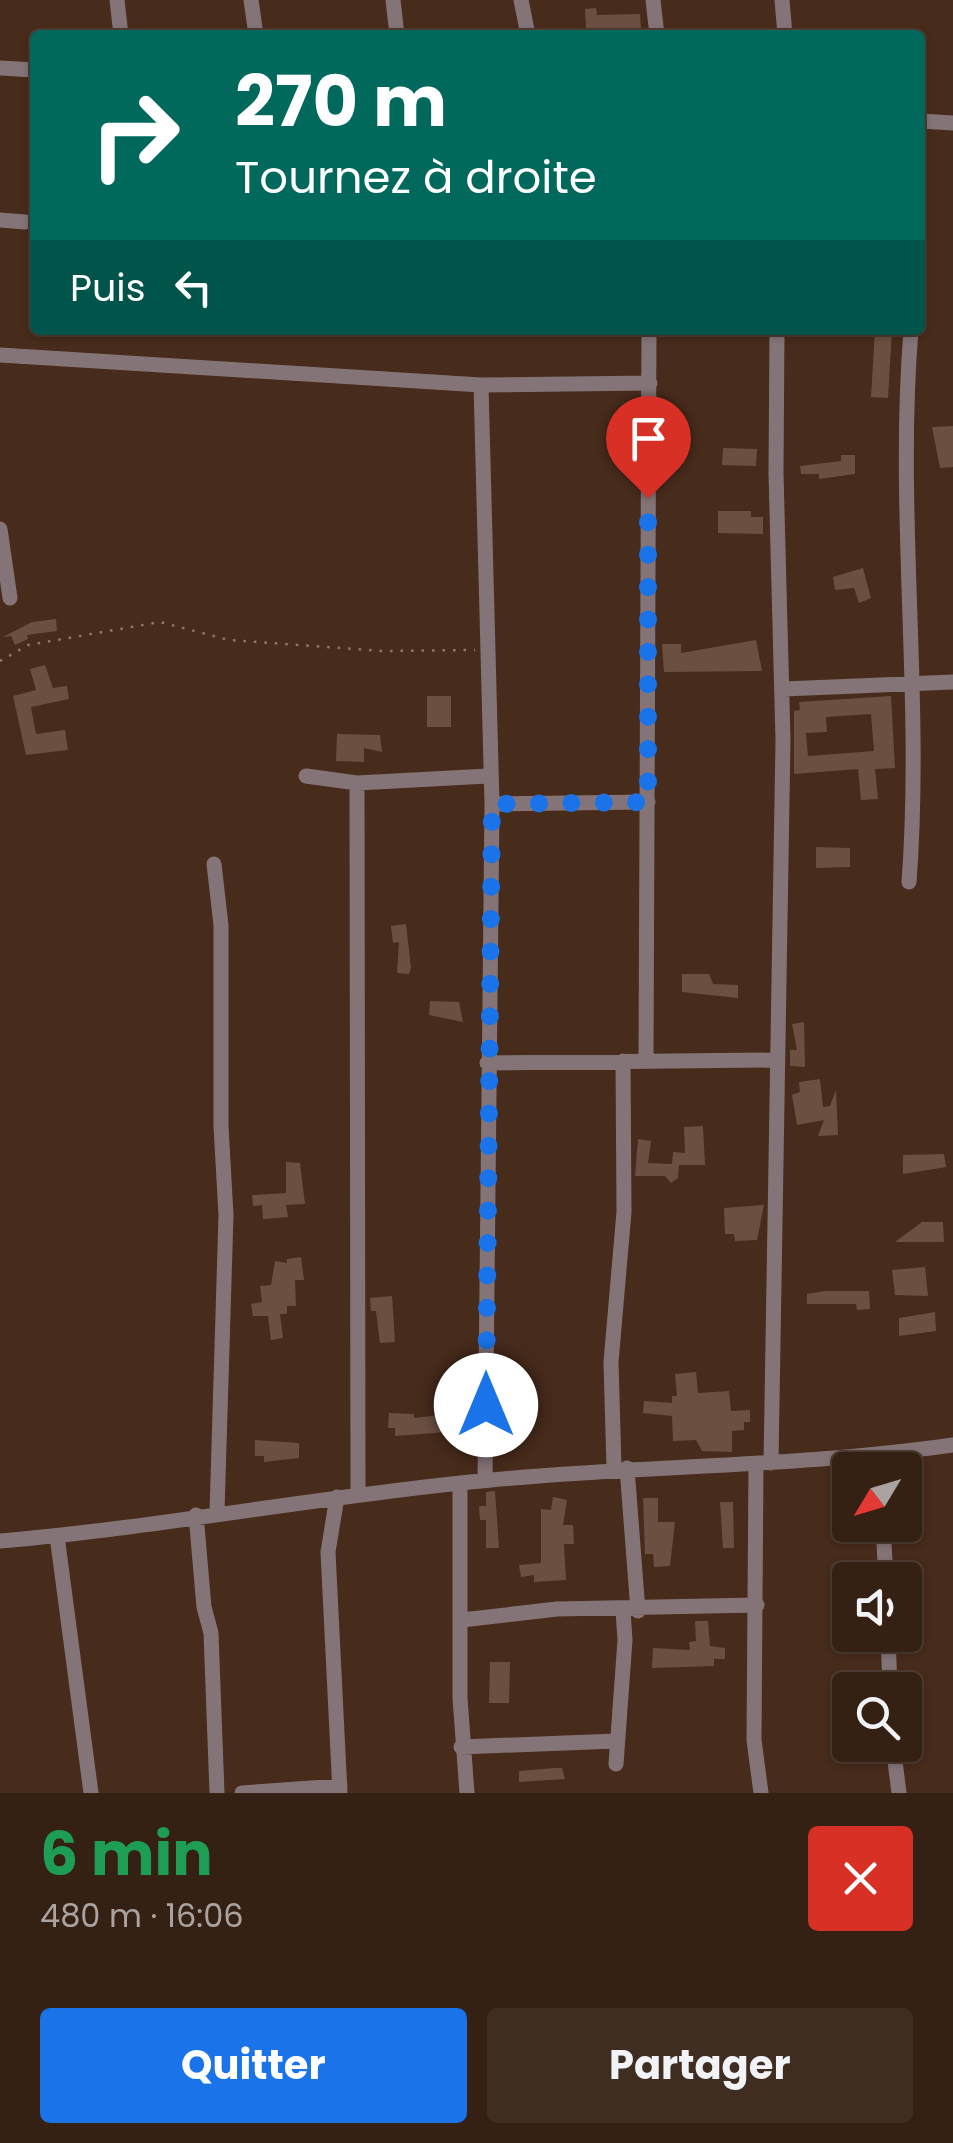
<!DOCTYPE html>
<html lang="fr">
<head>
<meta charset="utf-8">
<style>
	body { margin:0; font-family:Poppins,sans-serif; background:#402d22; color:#f1f3f6; height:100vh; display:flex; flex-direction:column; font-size:38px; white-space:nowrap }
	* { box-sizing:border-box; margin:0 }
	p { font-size:32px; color:#aaa3a0 }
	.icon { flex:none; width:55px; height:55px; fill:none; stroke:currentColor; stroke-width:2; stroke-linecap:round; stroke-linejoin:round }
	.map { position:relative; height:1793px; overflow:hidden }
	.drawer { display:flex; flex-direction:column; background:#352014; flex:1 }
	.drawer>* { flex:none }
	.banner { position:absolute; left:30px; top:30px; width:895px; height:305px; border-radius:10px; box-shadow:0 2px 8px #0004,0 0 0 2px #4f3e34; background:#00695c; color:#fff; overflow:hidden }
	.needle { width:65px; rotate:232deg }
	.fabs { position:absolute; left:832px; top:1452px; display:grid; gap:20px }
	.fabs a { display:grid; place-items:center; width:90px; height:90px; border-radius:10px; background:#352014; box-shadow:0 2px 8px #0004,0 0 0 2px #4f3e34; font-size:50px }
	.pin { position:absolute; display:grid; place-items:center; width:85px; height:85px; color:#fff; margin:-102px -42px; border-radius:50% 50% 50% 0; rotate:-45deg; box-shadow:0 0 10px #0007 }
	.pin .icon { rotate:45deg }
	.me { position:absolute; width:110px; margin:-55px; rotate:0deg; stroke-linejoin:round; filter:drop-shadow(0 0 8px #0008) }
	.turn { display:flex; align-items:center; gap:35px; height:210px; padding:0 40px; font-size:45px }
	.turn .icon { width:130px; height:130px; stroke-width:2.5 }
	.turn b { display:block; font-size:70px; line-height:85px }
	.then { display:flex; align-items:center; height:95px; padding:0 40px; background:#0003; gap:20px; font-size:38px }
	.round { display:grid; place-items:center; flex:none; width:105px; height:105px; border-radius:10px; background:#402d22 }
	.headline { display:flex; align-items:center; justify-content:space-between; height:170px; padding:0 40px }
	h1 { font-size:60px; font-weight:700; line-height:75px; color:#1e9e55 }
	.action { display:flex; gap:20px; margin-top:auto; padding:20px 40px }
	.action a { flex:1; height:115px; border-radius:10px; background:#1a73e8; color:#fff; font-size:40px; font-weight:700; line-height:115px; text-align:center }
	.action a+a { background:#402d22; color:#f1f3f6 }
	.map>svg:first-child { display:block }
	.building { fill:#6b5042; fill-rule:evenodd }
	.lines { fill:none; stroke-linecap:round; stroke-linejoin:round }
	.path { stroke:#90786b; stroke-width:2.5; stroke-dasharray:2.5 8; stroke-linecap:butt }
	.street { stroke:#857477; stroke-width:15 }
	.route { stroke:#1a73e8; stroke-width:18; stroke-dasharray:0 32.4 }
</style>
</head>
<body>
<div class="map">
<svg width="953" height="1793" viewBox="0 0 953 1793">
	<rect width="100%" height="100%" fill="#472b1b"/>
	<path class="building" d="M596 8 597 15 640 14 641 29 611 33V28L586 29 585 9Z
		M875 330H892L888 398 871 397Z
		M953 426V467L940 468 932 427Z
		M723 448 757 449 756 466 722 465Z
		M841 455H855V474L819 479V474H801L800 466 841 461Z
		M718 511H751V517H763V534L718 533Z
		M863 568 871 598 859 603 854 588 835 590 833 577Z
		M56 619 57 631 27 635 28 639 15 645 11 636 3 637 32 622Z
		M756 640 762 671 664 672 662 644H681V653Z
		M45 665 53 688 67 686 69 699 31 707 36 734 65 730 68 750 26 755 13 696 36 690 30 669Z
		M427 696H451V727H427Z
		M891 696 895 768 875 769 878 799 861 800 858 769 794 774V711L800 710 799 702ZM871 714 874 751 808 756 806 733 827 732 826 717Z
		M337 734 380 735 382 752 364 748V762L336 761Z
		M816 847 850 848V867L816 868Z
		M406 924 411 968 409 974 397 973 399 942 393 943 391 926Z
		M682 974H709L713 984 738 985V998L682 992Z
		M430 1001 459 1002 463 1022 429 1015Z
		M804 1022 805 1067 790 1066V1050H797L792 1024Z
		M820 1079 823 1107 830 1106 836 1090 838 1135 818 1136 824 1120 797 1125 792 1095 800 1092 799 1082Z
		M703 1126 705 1165H679L678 1178 671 1183 665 1176H635L638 1139 651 1141 648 1163 672 1164 673 1152 685 1153 684 1127Z
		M944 1154 946 1167 903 1174V1155Z
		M286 1162 300 1163 305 1204 286 1205 288 1217 263 1219 262 1205 253 1206 252 1195 286 1193Z
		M764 1205 757 1240 735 1241 734 1234H725L724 1208Z
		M922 1222H943L944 1242H895Z
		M301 1257 304 1280H295L296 1306H287V1314H280L283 1338 271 1340 268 1316H253L251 1304 262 1302 260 1286 271 1285 275 1261 287 1263V1259Z
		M925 1267 928 1296 895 1295 892 1270Z
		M825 1291H869L870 1309 857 1310 856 1304H807V1294Z
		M392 1296 395 1342 380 1343 376 1311H371L370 1298Z
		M935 1312 936 1331 899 1336V1318Z
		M696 1372 698 1393 729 1391 731 1411 750 1410V1422H744V1430L732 1431V1452L702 1451 696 1440 673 1441 672 1416 643 1413 644 1401 672 1403V1396H677L675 1374Z
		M389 1413 414 1414V1418L459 1413 460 1431 395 1436V1428H388Z
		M255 1440 299 1443V1458L264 1462V1456H255Z
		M495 1491 499 1548H486V1520H480L479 1506H486V1492Z
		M553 1497 567 1500 563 1525H573L574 1544H564L566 1580 534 1582V1575L521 1577 519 1565 541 1563V1509L551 1510Z
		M643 1498H658V1522H675L670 1566 654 1567 653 1554H645Z
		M720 1502H733L734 1548H723Z
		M695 1621H708L710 1646 725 1648V1659H714V1666L652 1668 653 1648 690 1650 689 1642 696 1641Z
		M490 1662H510L509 1703H489Z
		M554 1768H562L565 1779 519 1782V1771Z"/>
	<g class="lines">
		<path class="path" d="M0 661 28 645 160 622 229 640 382 651 475 650"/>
		<path class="street" d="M117 0 121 35
			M251 0 256 35
			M393 0 397 35
			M521 0 528 35
			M653 0 657 35
			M782 0 785 35
			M0 68 35 70
			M920 121 953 123
			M0 220 25 222
			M0 355 481 385 650 383
			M481 385 492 804 485 1480
			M0 529 10 598
			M783 689 953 682
			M306 776 357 783 488 776
			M357 783 358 1495
			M492 804 648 802
			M214 864 221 925V1126L226 1215 217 1512
			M909 882C923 698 896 514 911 330
			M646 1061 649 330
			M487 1063 775 1060
			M771 1463 783 740 776 473 777 330
			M756 1464 754 1740 761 1793
			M614 1468 611 1362 624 1212 623 1061
			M627 1468 638 1611
			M460 1483V1698L467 1793
			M337 1497 328 1552 340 1793
			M196 1515 204 1607 211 1633 217 1793
			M883 1525 886 1580
			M57 1536 91 1793
			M0 1541C164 1527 327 1495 491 1480 645 1465 800 1467 953 1445
			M462 1620 557 1609 757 1605
			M888 1635 890 1690
			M893 1745 899 1793
			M461 1747 616 1741
			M616 1764 625 1640 623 1611
			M242 1793 340 1786"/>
	</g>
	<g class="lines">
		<path class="route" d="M486 1405 492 804 648 802V498"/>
	</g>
</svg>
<div class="fabs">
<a><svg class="needle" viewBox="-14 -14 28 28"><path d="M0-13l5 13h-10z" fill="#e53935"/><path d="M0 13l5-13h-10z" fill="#aaa3a0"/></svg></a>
<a><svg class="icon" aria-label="sound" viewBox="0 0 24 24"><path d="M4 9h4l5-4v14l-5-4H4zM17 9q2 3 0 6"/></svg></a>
<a><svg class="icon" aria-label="search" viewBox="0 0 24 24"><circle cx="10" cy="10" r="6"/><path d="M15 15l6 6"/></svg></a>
</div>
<div class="pin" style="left:648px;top:498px;background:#d93025"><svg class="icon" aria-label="arrive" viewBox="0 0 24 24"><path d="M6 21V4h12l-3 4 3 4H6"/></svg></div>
<svg class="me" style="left:486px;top:1405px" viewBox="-20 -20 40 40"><circle r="19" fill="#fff"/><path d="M0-13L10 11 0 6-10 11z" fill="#1a73e8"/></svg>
<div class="banner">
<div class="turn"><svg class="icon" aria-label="right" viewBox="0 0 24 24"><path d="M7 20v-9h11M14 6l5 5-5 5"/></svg><div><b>270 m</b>Tournez à droite</div></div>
<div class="then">Puis<svg class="icon" aria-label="left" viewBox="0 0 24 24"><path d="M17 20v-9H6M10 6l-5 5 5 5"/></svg></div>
</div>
</div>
<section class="drawer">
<div class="headline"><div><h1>6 min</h1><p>480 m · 16:06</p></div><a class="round" style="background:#d93025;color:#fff"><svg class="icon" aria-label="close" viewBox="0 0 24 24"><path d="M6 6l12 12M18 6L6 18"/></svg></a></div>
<div class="action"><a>Quitter</a><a>Partager</a></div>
</section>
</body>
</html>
